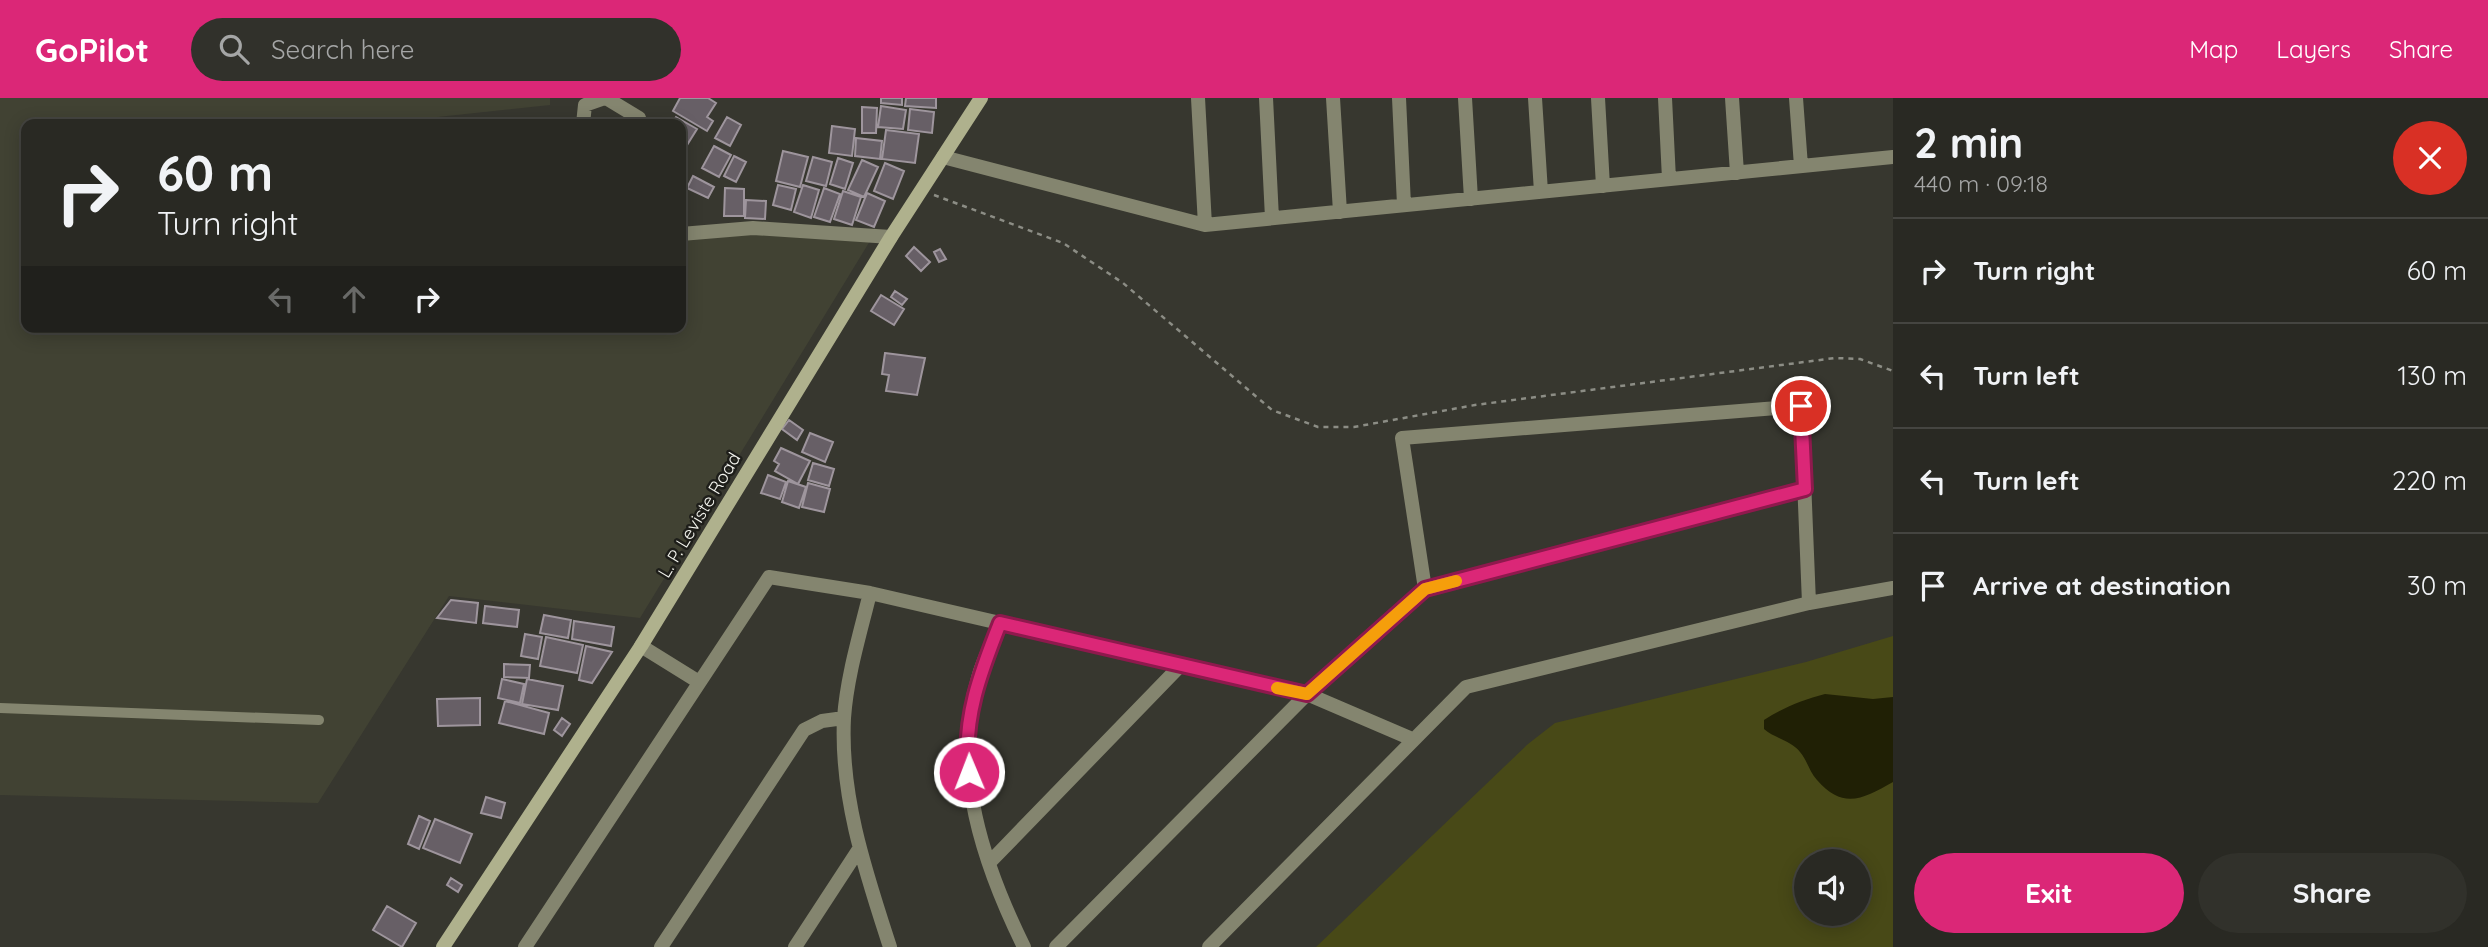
<!DOCTYPE html>
<html lang="en">
<head>
<meta charset="utf-8">
<style>
	body { margin:0; font-family:Quicksand,sans-serif; background:#31312b; color:#f1f3f6; height:100vh; display:flex; flex-direction:column; font-size:26px; white-space:nowrap }
	* { box-sizing:border-box; margin:0 }
	p { font-size:23px; color:#a5a6a6 }
	.icon { flex:none; width:38px; height:38px; fill:none; stroke:currentColor; stroke-width:2; stroke-linecap:round; stroke-linejoin:round }
	.map { position:relative; flex:1; overflow:hidden }
	.details { display:flex; flex-direction:column; background:#292923; width:595px }
	.details>* { flex:none }
	.top-card { position:absolute; left:21px; top:21px; width:665px; height:214px; border-radius:14px; box-shadow:0 4px 18px #0003,0 0 0 2px #454541; background:#292923; color:#f1f3f6; overflow:hidden }
	.tools { position:absolute; left:1794px; top:751px; display:grid; gap:14px }
	.tools a { display:grid; place-items:center; width:77px; height:77px; border-radius:50%; background:#292923; box-shadow:0 4px 18px #0003,0 0 0 2px #454541; font-size:35px }
	.pin { position:absolute; display:grid; place-items:center; width:60px; height:60px; color:#fff; margin:-30px; border:4px solid #fff; border-radius:50%; box-shadow:0 2px 7px #0007 }
	.me { position:absolute; width:77px; margin:-38px; rotate:359deg; stroke-linejoin:round; filter:drop-shadow(0 0 5px #0008) }
	.turn { display:flex; align-items:center; gap:24px; height:147px; padding:0 21px; font-size:32px }
	.turn .icon { width:91px; height:91px; stroke-width:2.5 }
	.turn b { display:block; font-size:49px; line-height:60px }
	.lanes { display:flex; align-items:center; height:66px; padding:0 21px; background:#0003; justify-content:center; gap:35px; direction:ltr }
	.lanes .off { opacity:.35 }
	.round { display:grid; place-items:center; flex:none; width:74px; height:74px; border-radius:37px; background:#31312b }
	.head { display:flex; align-items:center; justify-content:space-between; height:119px; padding:0 21px }
	h1 { font-size:42px; font-weight:800; line-height:52px }
	.action { display:flex; gap:14px; margin-top:auto; padding:14px 21px }
	.action a { flex:1; height:80px; border-radius:42px; background:#db2777; color:#fff; font-size:28px; font-weight:800; line-height:80px; text-align:center }
	.action a+a { background:#31312b; color:#f1f3f6 }
	ul { padding:0; list-style:none }
	li { display:flex; align-items:center; gap:21px; height:105px; padding:0 21px; border-top:2px solid #454541 }
	li div { flex:1 }
	li b { display:block; font-size:26px }
	li em { font-style:normal }
	header { display:flex; align-items:center; gap:42px; box-sizing:border-box; height:98px; padding:0 35px; background:#db2777; color:#fff }
	header strong { font-size:33px }
	nav { display:flex; gap:38px; margin-inline-start:auto; font-size:24px }
	.search { width:490px; height:63px; background:#31312b; display:flex; align-items:center; gap:18px; box-sizing:border-box; padding:0 24px; border-radius:38px; color:#a5a6a6; font-size:26px }
	main { display:flex; flex:1; min-height:0 }
	.map>svg:first-child { display:block }
	.built { fill:#414233 }
	.green { fill:#484917; fill-rule:evenodd }
	.water { fill:#202005 }
	.building { fill:#675f66; stroke:#9e959d; stroke-width:2 }
	.lines { fill:none; stroke-linecap:round; stroke-linejoin:round }
	.path { stroke:#8c8d85; stroke-width:2.5; stroke-dasharray:5 5; stroke-linecap:butt }
	.service { stroke:#84856f; stroke-width:10 }
	.minor { stroke:#84856f; stroke-width:14 }
	.secondary { stroke:#afb18d; stroke-width:14 }
	.route-casing { stroke:#8e194d; stroke-width:18 }
	.route { stroke:#db2777; stroke-width:12 }
	.slow { stroke:#f59e0b; stroke-width:12 }
	.labels { text-anchor:middle; dominant-baseline:central; stroke-width:5; stroke-linejoin:round; paint-order:stroke }
	.street-label { font-size:18px; fill:#f3f4ee; stroke:#1e1e1a }
</style>
</head>
<body>
<header>
<strong>GoPilot</strong>
<div class="search"><svg class="icon" aria-label="search" viewBox="0 0 24 24"><circle cx="10" cy="10" r="6"/><path d="M15 15l6 6"/></svg>Search here</div>
<nav><a>Map</a><a>Layers</a><a>Share</a></nav>
</header>
<main>
<div class="map">
<svg width="1893" height="849" viewBox="0 0 1893 849">
	<rect width="100%" height="100%" fill="#37372f"/>
	<path class="built" d="M0 0H550V7L372 26H26V229H681V142L752 135 870 143 640 520 449 498 318 705 0 697Z"/>
	<path class="green" d="M1893 538V849H1316L1528 646 1555 625 1806 564ZM1806 763H1858V816H1806Z"/>
	<path class="water" d="M1825 596 1873 601 1893 599V684C1864 700 1844 713 1817 682 1809 673 1807 662 1800 654 1792 643 1774 640 1764 631V622C1784 609 1803 602 1825 596Z"/>
	<path class="building" d="M680 0H708L716 5 707 19 713 23 707 33 673 13Z
		M881 0H902V7L881 5Z
		M906 0H936V10L905 8Z
		M881 8 906 12 903 31 878 29Z
		M862 9 877 10 876 35H862Z
		M910 11 934 14 932 35 908 32Z
		M676 19 697 31 687 47 681 43V26H671Z
		M727 19 741 27 730 48 715 40Z
		M832 28 855 31 852 58 829 55Z
		M886 32 919 36 915 65 882 61Z
		M856 40 882 43 880 61 855 58Z
		M714 48 731 57 719 79 702 70Z
		M783 53 808 59 800 89 776 83Z
		M734 58 746 64 736 84 724 78Z
		M813 59 832 64 826 88 806 83Z
		M838 60 853 65 845 91 830 86Z
		M862 62 878 69 864 99 848 92Z
		M885 65 904 73 893 101 874 93Z
		M693 78 714 89 708 100 687 90Z
		M778 87 796 91 791 112 773 107Z
		M803 87 819 92 811 120 794 114Z
		M725 90 744 91V118H724Z
		M824 90 840 96 830 124 814 119Z
		M843 93 861 99 852 127 834 121Z
		M867 95 885 103 874 129 856 122Z
		M746 102 766 103 765 121 745 120Z
		M914 149 930 164 921 173 906 158Z
		M940 151 946 161 939 164 934 154Z
		M895 193 907 201 902 207 891 199Z
		M881 197 904 211 894 227 871 213Z
		M885 255 925 260 917 297 886 293 889 277 882 276Z
		M789 322 803 332 797 342 782 331Z
		M810 335 833 344 825 364 802 354Z
		M781 350 810 363 798 386 775 373 779 366 774 363Z
		M813 365 834 371 829 388 808 382Z
		M768 377 786 384 780 401 761 395Z
		M788 383 806 389 799 410 782 404Z
		M808 385 830 391 824 414 802 409Z
		M451 502 478 505 476 525 437 520Z
		M485 508 519 512 517 529 483 525Z
		M544 517 571 522 568 540 540 535Z
		M574 523 614 529 611 548 572 541Z
		M525 536 542 539 538 561 521 558Z
		M546 539 583 547 577 575 540 568Z
		M586 548 612 554 592 585 579 582Z
		M504 566 530 567 529 580 504 579Z
		M502 581 524 586 520 605 498 600Z
		M527 581 563 588 558 612 522 606Z
		M480 600V627L438 628 437 601Z
		M505 603 549 615 544 636 499 625Z
		M562 620 570 626 562 638 554 632Z
		M486 699 505 705 501 720 481 715Z
		M419 718 430 723 419 751 408 746Z
		M435 721 472 736 460 765 423 750Z
		M451 780 462 787 458 794 447 787Z
		M387 808 416 825 402 849 373 832Z"/>
	<g class="lines">
		<path class="path" d="M934 97 1063 145 1123 185 1272 312 1318 329H1354L1475 307 1835 260 1860 261 1893 273"/>
		<path class="service" d="M0 610 319 622"/>
		<path class="minor" d="M606 0 639 20
			M1198 0 1205 127
			M1266 0 1272 120
			M1333 0 1340 114
			M1399 0 1404 107
			M1465 0 1471 101
			M1535 0 1541 94
			M1598 0 1603 88
			M1665 0 1669 81
			M1732 0 1737 75
			M1796 0 1801 68
			M583 26 585 7 605 0
			M943 59 1205 127 1893 59
			M681 136 753 130 891 139
			M1425 491 1402 340 1801 308 1809 505
			M870 495C860 536 847 578 844 620 840 699 866 775 890 849
			M1000 525C993 543 983 561 978 580 950 670 984 768 1024 849
			M641 548 699 584
			M990 764 1180 568
			M525 849 769 479 870 495 1307 596 1412 641
			M661 849 804 632 822 623 844 620
			M795 849 859 751
			M1056 849 1307 596 1425 491 1805 391
			M1209 849 1466 589 1809 505 1893 490"/>
		<path class="secondary" d="M443 849 641 548 891 139 981 0"/>
	</g>
	<g class="lines">
		<g class="route-casing">
			<path id="route" d="M969 674C962 622 981 573 1000 525L1307 596 1425 491 1805 391 1801 308"/>
		</g>
		<use href="#route" class="route"/>
		<path class="slow" d="M1277 590 1307 596 1425 491 1456 483"/>
	</g>
	<g class="labels">
		<g class="street-label">
			<text transform="translate(699 417) rotate(-59)">L. P. Leviste Road</text>
		</g>
	</g>
</svg>
<div class="tools">
<a><svg class="icon" aria-label="sound" viewBox="0 0 24 24"><path d="M4 9h4l5-4v14l-5-4H4zM17 9q2 3 0 6"/></svg></a>
</div>
<div class="pin" style="left:1801px;top:308px;background:#d93025"><svg class="icon" aria-label="arrive" viewBox="0 0 24 24"><path d="M6 21V4h12l-3 4 3 4H6"/></svg></div>
<svg class="me" style="left:969px;top:674px" viewBox="-20 -20 40 40"><circle r="17" fill="#db2777" stroke="#fff" stroke-width="3"/><path d="M0-11L8 9 0 5-8 9z" fill="#fff"/></svg>
<div class="top-card">
<div class="turn"><svg class="icon" aria-label="right" viewBox="0 0 24 24"><path d="M7 20v-9h11M14 6l5 5-5 5"/></svg><div><b>60 m</b>Turn right</div></div>
<div class="lanes"><svg class="icon off" aria-label="left" viewBox="0 0 24 24"><path d="M17 20v-9H6M10 6l-5 5 5 5"/></svg><svg class="icon off" aria-label="ahead" viewBox="0 0 24 24"><path d="M12 20V5M6 11l6-6 6 6"/></svg><svg class="icon" aria-label="right" viewBox="0 0 24 24"><path d="M7 20v-9h11M14 6l5 5-5 5"/></svg></div>
</div>
</div>
<section class="details">
<div class="head"><div><h1>2 min</h1><p>440 m · 09:18</p></div><a class="round" style="background:#d93025;color:#fff"><svg class="icon" aria-label="close" viewBox="0 0 24 24"><path d="M6 6l12 12M18 6L6 18"/></svg></a></div>
<ul>
<li><svg class="icon" aria-label="right" viewBox="0 0 24 24"><path d="M7 20v-9h11M14 6l5 5-5 5"/></svg><div><b>Turn right</b></div><em>60 m</em></li>
<li><svg class="icon" aria-label="left" viewBox="0 0 24 24"><path d="M17 20v-9H6M10 6l-5 5 5 5"/></svg><div><b>Turn left</b></div><em>130 m</em></li>
<li><svg class="icon" aria-label="left" viewBox="0 0 24 24"><path d="M17 20v-9H6M10 6l-5 5 5 5"/></svg><div><b>Turn left</b></div><em>220 m</em></li>
<li><svg class="icon" aria-label="arrive" viewBox="0 0 24 24"><path d="M6 21V4h12l-3 4 3 4H6"/></svg><div><b>Arrive at destination</b></div><em>30 m</em></li>
</ul>
<div class="action"><a>Exit</a><a>Share</a></div>
</section>
</main>
</body>
</html>
